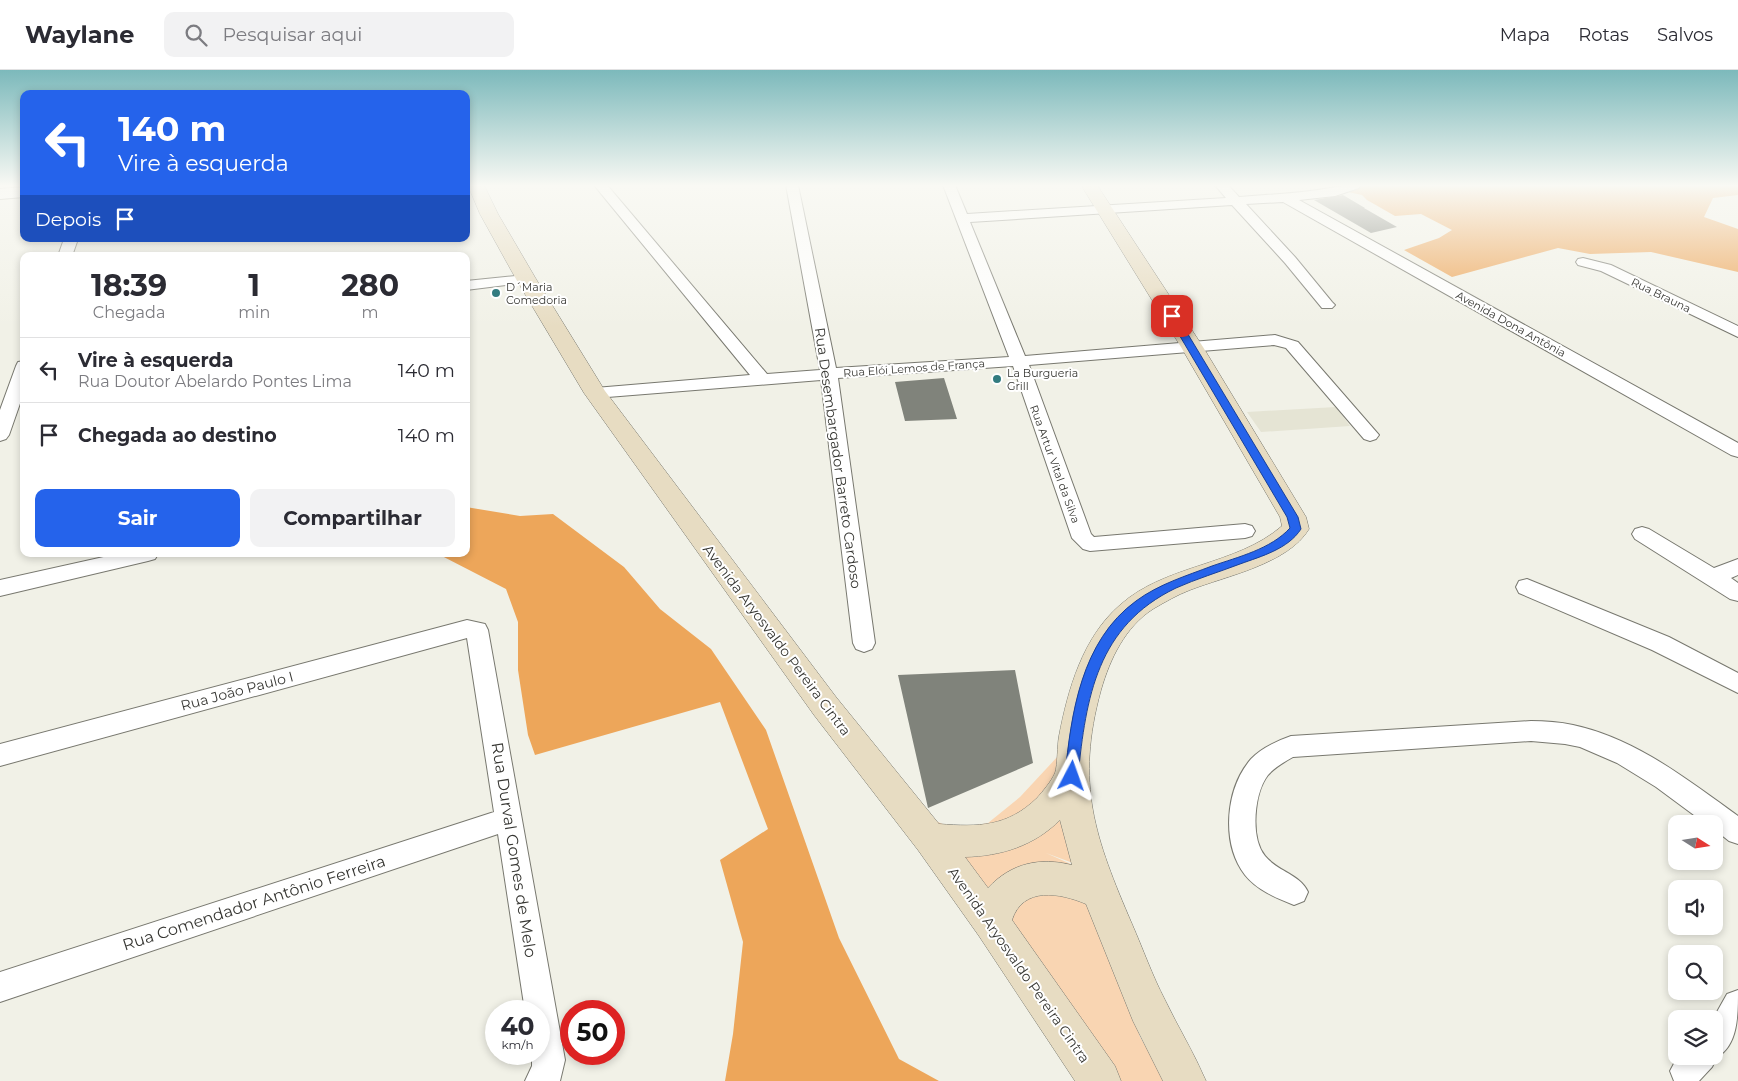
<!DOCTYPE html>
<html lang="pt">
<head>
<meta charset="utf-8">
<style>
	body { margin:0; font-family:Montserrat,sans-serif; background:#f2f2f3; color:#2b2b33; height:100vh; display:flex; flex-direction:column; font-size:19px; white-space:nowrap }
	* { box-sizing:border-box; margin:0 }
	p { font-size:16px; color:#7c7c81 }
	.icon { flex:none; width:28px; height:28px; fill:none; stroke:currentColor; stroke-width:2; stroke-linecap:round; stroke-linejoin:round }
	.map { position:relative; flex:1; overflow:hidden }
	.drawer { position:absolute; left:20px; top:182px; width:450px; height:305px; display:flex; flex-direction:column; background:#fff; border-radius:10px; box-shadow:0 2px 8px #0003 }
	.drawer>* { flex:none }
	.top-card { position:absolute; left:20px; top:20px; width:450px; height:152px; border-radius:10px; box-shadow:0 2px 8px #0003; background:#2563eb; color:#fff; overflow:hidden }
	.needle { width:32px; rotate:102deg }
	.tools { position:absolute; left:1668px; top:745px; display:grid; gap:10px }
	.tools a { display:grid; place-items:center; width:55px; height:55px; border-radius:10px; background:#fff; box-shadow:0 2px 8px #0003; font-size:25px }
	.speed { position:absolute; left:485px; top:930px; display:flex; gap:10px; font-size:25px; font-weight:700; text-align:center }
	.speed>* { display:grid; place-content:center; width:65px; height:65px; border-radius:50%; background:#fff; box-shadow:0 2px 8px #0003; line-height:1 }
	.speed small { font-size:12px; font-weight:400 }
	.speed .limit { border:8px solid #d22; background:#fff; color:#111 }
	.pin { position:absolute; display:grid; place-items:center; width:42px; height:42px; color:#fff; margin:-21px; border-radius:10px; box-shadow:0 2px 8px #0006 }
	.me { position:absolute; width:55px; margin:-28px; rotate:4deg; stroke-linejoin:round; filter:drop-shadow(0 0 4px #0008) }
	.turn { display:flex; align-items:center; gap:18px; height:105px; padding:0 15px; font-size:22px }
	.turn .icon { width:65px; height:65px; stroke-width:2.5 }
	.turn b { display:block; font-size:35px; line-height:42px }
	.then { display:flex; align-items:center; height:48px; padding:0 15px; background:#0003; gap:10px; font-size:19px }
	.eta { display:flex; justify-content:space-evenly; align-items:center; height:85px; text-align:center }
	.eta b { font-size:30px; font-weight:700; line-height:35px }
	.action { display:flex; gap:10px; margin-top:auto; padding:10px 15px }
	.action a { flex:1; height:58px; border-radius:10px; background:#2563eb; color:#fff; font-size:20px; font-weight:700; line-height:58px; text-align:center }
	.action a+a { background:#f2f2f3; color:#2b2b33 }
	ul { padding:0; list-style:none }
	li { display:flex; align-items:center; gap:15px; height:65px; padding:0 15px; border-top:1px solid #e1e1e2 }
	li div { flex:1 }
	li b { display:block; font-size:19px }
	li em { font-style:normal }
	header { display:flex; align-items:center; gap:30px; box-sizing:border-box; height:70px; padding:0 25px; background:#fff; border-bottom:1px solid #e1e1e2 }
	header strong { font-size:24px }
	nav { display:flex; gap:28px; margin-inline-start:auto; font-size:18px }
	.search { width:350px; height:45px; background:#f2f2f3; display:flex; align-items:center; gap:12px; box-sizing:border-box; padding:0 18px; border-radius:10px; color:#7c7c81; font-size:19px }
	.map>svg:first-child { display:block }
	.built { fill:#e5e4d4 }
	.green { fill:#f9d5b2 }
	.forest { fill:#eda65a }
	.building { fill:#80837b }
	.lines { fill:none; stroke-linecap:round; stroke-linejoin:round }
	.minor-casing { stroke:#78786f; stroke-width:2 }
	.tertiary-casing { stroke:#78786f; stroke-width:2 }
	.secondary-casing { stroke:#78786f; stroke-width:1 }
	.minor { fill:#fff; fill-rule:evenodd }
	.tertiary { fill:#fff; fill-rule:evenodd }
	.secondary { fill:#e7dcc2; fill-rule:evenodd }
	.route { fill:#2563eb; stroke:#184099 }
	.poi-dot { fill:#337c80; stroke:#fff; stroke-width:2 }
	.labels { text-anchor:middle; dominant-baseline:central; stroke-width:4; stroke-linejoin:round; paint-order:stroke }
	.far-poi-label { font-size:11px; fill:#373733; stroke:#fff; text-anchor:start }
	.far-street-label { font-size:11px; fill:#373733; stroke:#fff }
	.street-label { font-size:14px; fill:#373733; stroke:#fff }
	.near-street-label { font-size:16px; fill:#373733; stroke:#fff }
</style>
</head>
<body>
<header>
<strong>Waylane</strong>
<div class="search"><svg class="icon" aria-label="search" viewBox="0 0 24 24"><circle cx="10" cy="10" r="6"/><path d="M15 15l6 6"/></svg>Pesquisar aqui</div>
<nav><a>Mapa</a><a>Rotas</a><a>Salvos</a></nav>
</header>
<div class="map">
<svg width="1738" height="1011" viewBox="0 0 1738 1011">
	<rect width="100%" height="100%" fill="#f1f1e7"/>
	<path class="built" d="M1336 337 1350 356 1261 362 1247 342Z"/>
	<path class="green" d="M1059 685 1089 799 1046 783 1091 803 1140 967 1166 1011H1114L916 743 955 759 988 753 1020 727Z"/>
	<path class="forest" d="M1358 115H1738V125L1713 128 1704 147 1738 159V202L1651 182 1590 184 1558 178 1452 207 1404 180 1439 168 1452 160 1421 144 1395 146 1367 130 1362 125 1348 122Z
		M466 437 520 446 553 444 624 497 660 539 711 579 766 660 839 868 899 989 939 1011H725L733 964 743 872 720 790 768 759 720 632 535 685 528 665 518 600V552L506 519 438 484H466Z"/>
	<path class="building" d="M1343 125 1365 138H1364L1397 157 1371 163 1314 130Z
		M944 308 957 349 905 351 895 312Z
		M1015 600 1033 693 928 738 898 605Z"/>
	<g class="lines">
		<g class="minor-casing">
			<path id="minor" d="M594 115H607L767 304 820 300 786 115H798L836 298 1009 287 943 115H955L967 144 1226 128 1215 115H1228L1239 127C1263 125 1286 124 1310 121 1327 119 1343 115 1360 115L1359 118 1335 126 1299 130 1738 373V387L1731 385 1283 132 1246 134 1295 187 1332 232 1335 235 1332 238H1322L1285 193 1232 135 970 152 1025 286 1275 265 1298 272 1379 365 1376 369 1370 371 1364 369 1286 278 1274 275 1029 295 1091 464 1094 467 1245 454 1252 456 1255 461 1252 466 1245 468 1090 481 1083 479 1072 468 1013 296 838 308 875 573 872 579 864 582 856 579 853 573 821 310 595 328 589 327 586 323 589 319 595 318 750 305Z
				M64 169H78L72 186H58Z
				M1583 188 1611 195 1738 256V267L1601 201 1578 195 1576 192 1578 189Z
				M526 205 531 206 533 209 531 212 466 220V211Z
				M24 291V322L9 365 6 369 0 371V340L16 296 18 292Z
				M1642 457 1649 459 1714 498 1738 489V505L1731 508 1738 513V531L1730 529 1635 469 1632 464 1635 459Z
				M117 484H158L155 489 148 491 0 526V510Z
				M1527 509 1669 567 1738 603V623L1652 580 1519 523 1516 517 1519 511Z
				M467 550 485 554 488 560 565 990 560 1011H525L532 996V984H539V941H525L498 764 0 932V902L494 742 467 568 0 696V674Z
				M1531 651C1545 651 1559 652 1573 655 1635 668 1688 710 1738 746V774L1729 771 1714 759V754H1706L1656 717 1617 693 1580 677 1565 674 1531 671 1293 687C1284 692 1275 697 1268 705 1254 723 1250 768 1265 786 1277 801 1301 805 1308 822L1304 831 1294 835C1276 828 1257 820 1245 805 1221 774 1225 719 1251 689 1261 678 1277 671 1291 666Z
				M1738 920C1738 946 1738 975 1717 987L1712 997 1699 1011H1674L1670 1001 1678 986H1714L1713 949 1727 924Z"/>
		</g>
		<g class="tertiary-casing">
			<path id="tertiary" d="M24 117V127L0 129V119Z"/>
		</g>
		<g class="secondary-casing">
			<path id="secondary" d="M468 115H484L498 144 536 209 605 321 836 627 939 754C979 757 1007 757 1037 728 1043 721 1051 712 1055 703 1058 694 1057 676 1059 666 1068 619 1083 567 1120 535 1166 494 1236 496 1282 456L1280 447 1181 277 1081 115H1097L1203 277 1306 447 1309 459C1288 494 1226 506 1190 520 1177 525 1165 532 1153 539 1125 557 1110 589 1101 620 1075 714 1095 768 1132 854 1143 879 1152 905 1165 930 1178 957 1194 983 1206 1011H1163L1133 951 1086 834C1060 823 1023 816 1012 850L1115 996 1121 1011H1075L979 866 918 780 814 645 584 323 516 209 480 144ZM1060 750 1072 795C1040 787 1011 793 988 818L965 787C1001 786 1034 776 1060 750Z"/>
		</g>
		<use href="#minor" class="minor"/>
		<use href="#tertiary" class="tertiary"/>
		<use href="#secondary" class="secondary"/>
	</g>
	<linearGradient id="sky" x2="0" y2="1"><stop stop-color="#7cb9bb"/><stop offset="0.45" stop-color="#f9f9f4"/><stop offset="1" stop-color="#f9f9f4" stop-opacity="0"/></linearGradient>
	<rect width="1738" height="257" fill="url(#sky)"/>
	<path class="route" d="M1172 243 1177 246 1298 447 1301 459C1288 479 1262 486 1240 494 1219 502 1196 509 1176 518 1097 556 1086 627 1078 706L1076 710 1072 712 1067 710 1065 706C1071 644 1081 571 1136 531 1159 514 1186 506 1212 496 1238 487 1271 479 1290 458L1287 447 1168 246Z"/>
	<g class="poi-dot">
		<circle cx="496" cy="223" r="5"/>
		<circle cx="997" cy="309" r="5"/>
	</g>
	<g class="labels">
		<g class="far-poi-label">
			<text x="506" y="217">D´Maria<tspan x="506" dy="13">Comedoria</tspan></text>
			<text x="1007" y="303">La Burgueria<tspan x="1007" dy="13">Grill</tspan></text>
		</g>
		<g class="far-street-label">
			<text transform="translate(1661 225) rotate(26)">Rua Brauna</text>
			<text transform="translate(1511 254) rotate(29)">Avenida Dona Antônia</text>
			<text transform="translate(914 298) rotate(-4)">Rua Elói Lemos de França</text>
			<text transform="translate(1055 394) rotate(70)">Rua Artur Vital da Silva</text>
		</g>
		<g class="street-label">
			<text transform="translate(838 388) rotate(82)">Rua Desembargador Barreto Cardoso</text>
			<text transform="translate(777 570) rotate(53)">Avenida Aryosvaldo Pereira Cintra</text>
			<text transform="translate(237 621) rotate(-15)">Rua João Paulo I</text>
			<text transform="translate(1019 895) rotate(55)">Avenida Aryosvaldo Pereira Cintra</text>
		</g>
		<g class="near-street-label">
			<text transform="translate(514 780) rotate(81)">Rua Durval Gomes de Melo</text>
			<text transform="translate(254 833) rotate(-18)">Rua Comendador Antônio Ferreira</text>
		</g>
	</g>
</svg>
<div class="tools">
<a><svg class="needle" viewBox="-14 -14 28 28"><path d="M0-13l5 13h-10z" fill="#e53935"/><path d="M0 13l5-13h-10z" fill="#7c7c81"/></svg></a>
<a><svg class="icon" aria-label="sound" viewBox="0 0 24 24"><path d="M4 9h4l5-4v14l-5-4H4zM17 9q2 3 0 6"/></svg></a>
<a><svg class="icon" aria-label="search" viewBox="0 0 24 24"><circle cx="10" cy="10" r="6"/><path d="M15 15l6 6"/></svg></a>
<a><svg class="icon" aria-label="layers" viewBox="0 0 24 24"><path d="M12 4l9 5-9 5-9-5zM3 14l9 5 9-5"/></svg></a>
</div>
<div class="speed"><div>40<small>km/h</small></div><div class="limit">50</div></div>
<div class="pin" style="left:1172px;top:246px;background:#d93025"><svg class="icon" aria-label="arrive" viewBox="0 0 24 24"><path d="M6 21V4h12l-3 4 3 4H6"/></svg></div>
<svg class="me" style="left:1072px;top:706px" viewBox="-20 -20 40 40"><path d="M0-17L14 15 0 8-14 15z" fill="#2563eb" stroke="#fff" stroke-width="4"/></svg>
<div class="top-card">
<div class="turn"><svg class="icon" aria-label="left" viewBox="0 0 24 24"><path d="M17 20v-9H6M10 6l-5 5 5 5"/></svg><div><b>140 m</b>Vire à esquerda</div></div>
<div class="then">Depois<svg class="icon" aria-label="arrive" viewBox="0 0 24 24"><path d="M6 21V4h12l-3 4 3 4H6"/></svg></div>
</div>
<section class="drawer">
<div class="eta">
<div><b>18:39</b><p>Chegada</p></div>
<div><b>1</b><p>min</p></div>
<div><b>280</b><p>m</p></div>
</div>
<ul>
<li><svg class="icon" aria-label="left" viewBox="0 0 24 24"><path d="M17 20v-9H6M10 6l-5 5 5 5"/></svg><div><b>Vire à esquerda</b><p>Rua Doutor Abelardo Pontes Lima</p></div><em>140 m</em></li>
<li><svg class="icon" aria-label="arrive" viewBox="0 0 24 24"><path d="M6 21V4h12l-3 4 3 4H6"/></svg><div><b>Chegada ao destino</b></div><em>140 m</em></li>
</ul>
<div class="action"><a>Sair</a><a>Compartilhar</a></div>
</section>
</div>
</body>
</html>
